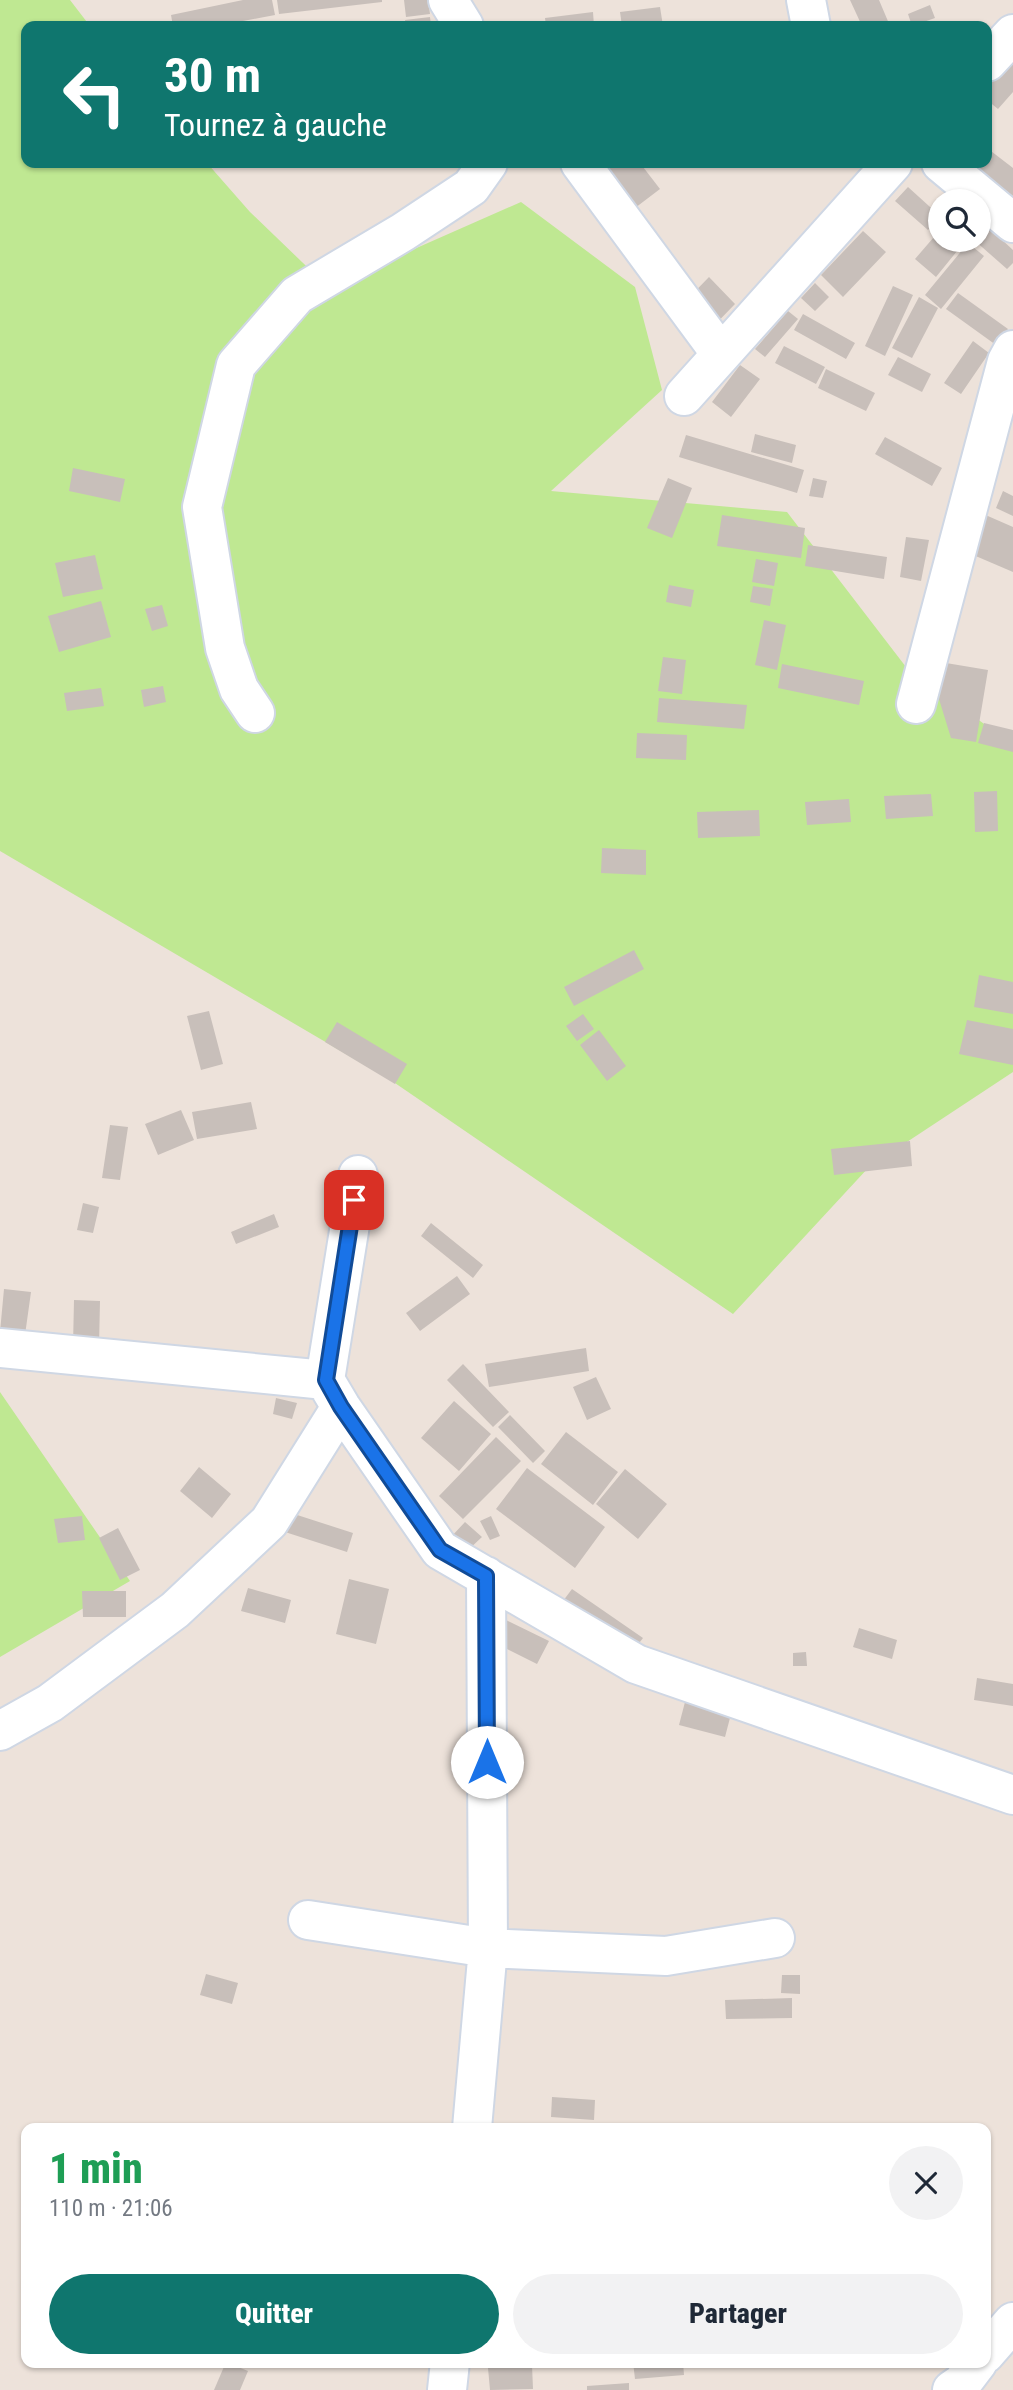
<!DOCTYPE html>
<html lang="fr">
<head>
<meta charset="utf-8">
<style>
	body { margin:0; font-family:"Roboto Condensed",sans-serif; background:#f2f2f3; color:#1f2937; height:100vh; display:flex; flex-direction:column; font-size:26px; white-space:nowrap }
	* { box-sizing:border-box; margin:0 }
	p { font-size:23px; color:#747a83 }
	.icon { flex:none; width:38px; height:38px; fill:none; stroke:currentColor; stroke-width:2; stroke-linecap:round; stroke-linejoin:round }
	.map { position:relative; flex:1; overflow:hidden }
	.panel { position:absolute; left:21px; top:2123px; width:970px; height:245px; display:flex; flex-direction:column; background:#fff; border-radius:14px; box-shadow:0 2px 5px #0004 }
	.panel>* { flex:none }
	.hud { position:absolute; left:21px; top:21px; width:971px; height:147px; border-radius:14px; box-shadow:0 2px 5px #0004; background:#0f766e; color:#fff; overflow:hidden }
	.buttons { position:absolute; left:928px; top:189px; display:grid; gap:14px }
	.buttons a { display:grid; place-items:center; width:63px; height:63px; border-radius:50%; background:#fff; box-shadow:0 2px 5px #0004; font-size:35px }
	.pin { position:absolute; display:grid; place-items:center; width:60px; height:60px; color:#fff; margin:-30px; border-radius:14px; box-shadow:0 4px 10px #0006 }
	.me { position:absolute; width:77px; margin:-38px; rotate:0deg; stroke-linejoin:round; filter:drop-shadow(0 0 5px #0008) }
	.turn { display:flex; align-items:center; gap:24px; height:147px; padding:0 28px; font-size:32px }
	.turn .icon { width:91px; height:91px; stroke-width:2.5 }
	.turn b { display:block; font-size:49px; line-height:60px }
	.round { display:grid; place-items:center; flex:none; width:74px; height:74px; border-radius:37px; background:#f2f2f3 }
	.summary { display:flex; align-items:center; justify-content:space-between; height:119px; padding:0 28px }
	h1 { font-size:42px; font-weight:800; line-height:52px; color:#1e9e55 }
	.action { display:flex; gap:14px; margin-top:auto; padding:14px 28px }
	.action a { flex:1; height:80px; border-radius:42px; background:#0f766e; color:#fff; font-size:28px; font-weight:800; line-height:80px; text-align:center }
	.action a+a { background:#f2f2f3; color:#1f2937 }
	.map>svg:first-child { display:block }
	.green { fill:#bfe892 }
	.building { fill:#c8bfba }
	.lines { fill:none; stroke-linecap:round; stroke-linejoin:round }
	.minor-casing { stroke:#cfd7e4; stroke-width:42 }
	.minor { stroke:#fff; stroke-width:38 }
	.route-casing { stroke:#114b97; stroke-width:18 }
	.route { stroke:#1a73e8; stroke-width:12 }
</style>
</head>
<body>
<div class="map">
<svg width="1013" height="2390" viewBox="0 0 1013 2390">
	<rect width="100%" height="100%" fill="#ede2da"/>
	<path class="green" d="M0 0H70L90 26H26V163H207L250 212 328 287 521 202 635 287 662 390 551 491 787 512 906 667 1013 745V1072L869 1167 733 1314 392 1081 0 851Z
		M0 1392 130 1581 0 1657Z"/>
	<path class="building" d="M243 0H272L275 15 217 26H173L171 15Z
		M277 0H382V2L279 14Z
		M404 0H428L430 14 406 17Z
		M850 0H879L890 26H862Z
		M930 5 935 18 912 26 908 14Z
		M660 7 663 26H622L620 12Z
		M593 12 594 26H546L545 18Z
		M430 17 431 26H406L405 20Z
		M1013 58V92L998 109 987 100V88Z
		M987 148 1013 168V196L971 163H987Z
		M594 163H640L660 189 631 211Z
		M908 187 940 216 928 230 895 201Z
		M986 225 1013 250V263L1007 269 974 240H978V234Z
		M940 230V240H966L936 277 915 259Z
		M863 231 886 252 843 297 821 275Z
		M968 243 984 256 941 309 925 295Z
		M709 277 735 304 702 338 675 312Z
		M815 283 829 297 815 311 801 298Z
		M893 286 913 295 885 356 865 346Z
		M958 293 1008 329 996 345 946 309Z
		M919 297 938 308 912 358 892 348Z
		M788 311 798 319 765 357 755 349Z
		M803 314 855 343 846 359 794 330Z
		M973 341 989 353 961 394 944 383Z
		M784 346 825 367 816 384 775 363Z
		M898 357 931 374 922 392 888 375Z
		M740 365 760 379 731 417 712 402Z
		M826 369 875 393 866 411 818 388Z
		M755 434 796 445 792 463 751 452Z
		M686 435 804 470 797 493 679 457Z
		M885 437 942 468 932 486 875 454Z
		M73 468 125 479 120 502 69 491Z
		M668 478 692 488 672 538 647 528Z
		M813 478 827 481 823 498 809 496Z
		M1003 491 1013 496V516L996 508Z
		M981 513 1013 527V572L964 551Z
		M722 515 805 528 801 558 717 546Z
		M906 537 929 540 921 581 900 577Z
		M808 545 887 557 884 579 805 566Z
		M95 555 103 589 63 597 55 563Z
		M756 559 778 563 774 586 752 582Z
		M669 585 694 590 691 607 666 602Z
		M753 586 773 589 770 606 750 602Z
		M101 601 111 637 59 652 48 616Z
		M162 605 168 626 152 631 145 609Z
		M764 620 786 625 777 670 755 665Z
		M663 657 686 660 682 694 658 691Z
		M946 663 988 670 976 742 951 738 939 699Z
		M782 664 864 681 859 705 778 688Z
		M163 686 166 702 144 707 141 690Z
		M101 688 104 706 67 711 64 693Z
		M659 698 747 705 744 729 657 722Z
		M984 723 1013 730V752L978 743Z
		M637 733 687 735 686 760 636 758Z
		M997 791 998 831 975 832 974 792Z
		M931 794 933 816 886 819 884 796Z
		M849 799 851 822 807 825 805 802Z
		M759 810 760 836 698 838 697 812Z
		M602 848 646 850V875L601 873Z
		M634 950 644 969 574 1006 564 987Z
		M979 975 1013 982V1014L974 1007Z
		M209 1011 223 1064 201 1070 187 1016Z
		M583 1014 594 1029 577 1041 566 1026Z
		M967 1020 1013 1029V1065L959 1054Z
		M337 1022 407 1064 395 1084 325 1042Z
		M599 1030 626 1066 607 1081 580 1045Z
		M251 1102 257 1129 197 1139 192 1112Z
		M181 1110 194 1140 158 1155 145 1124Z
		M110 1125 128 1127 120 1180 102 1178Z
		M910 1141 912 1166 834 1175 831 1149Z
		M83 1203 99 1207 93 1233 77 1230Z
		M274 1214 279 1227 236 1244 231 1232Z
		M431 1223 483 1265 473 1278 421 1236Z
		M457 1276 470 1294 420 1331 406 1313Z
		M4 1289 31 1292 25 1335 0 1332Z
		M74 1300 100 1301 99 1346H73Z
		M586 1348 589 1371 489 1387 485 1364Z
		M463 1364 509 1412 493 1427 447 1380Z
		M596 1377 611 1409 587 1420 573 1387Z
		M276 1398 297 1403 292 1419 273 1414Z
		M454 1401 491 1434 459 1471 421 1438Z
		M510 1415 545 1451 533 1463 498 1427Z
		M566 1432 618 1472 593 1505 541 1464Z
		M496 1437 521 1461 463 1519 439 1496Z
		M199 1467 231 1494 212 1518 180 1491Z
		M527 1468 605 1527 575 1568 496 1509Z
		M625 1469 667 1504 638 1539 596 1504Z
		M291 1513 353 1533 347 1552 285 1532Z
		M82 1516 85 1540 58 1543 54 1519Z
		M491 1516 500 1536 490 1540 480 1521Z
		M465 1522 482 1537 467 1551 451 1537Z
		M118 1528 140 1570 120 1580 99 1538Z
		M349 1579 389 1589 376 1644 336 1634Z
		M248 1588 291 1600 285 1623 241 1611Z
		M572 1589 643 1638 630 1655 560 1605Z
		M82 1591H126V1617H83Z
		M502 1618 549 1641 537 1664 491 1641Z
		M859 1628 897 1640 892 1659 853 1647Z
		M806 1652 807 1666H793V1653Z
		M977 1678 1013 1684V1706L974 1700Z
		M685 1702 731 1714 725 1737 679 1725Z
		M206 1974 238 1983 232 2004 200 1995Z
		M782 1975H800V1994L781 1993Z
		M792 1998V2018L726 2019 725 2000Z
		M552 2097 595 2100 594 2120 551 2117Z
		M226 2362 248 2371 240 2390H214Z
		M633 2362H683L684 2375 635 2379Z
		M532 2365 533 2389 490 2390 488 2368Z
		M629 2383V2390H587V2386Z"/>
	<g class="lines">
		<g class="minor-casing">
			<path id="minor" d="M448 0 464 26
				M806 0 811 26
				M987 62 1013 34
				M580 163 721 354
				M941 163 1013 223
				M684 396 893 163
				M916 704 1007 361 1013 350
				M255 713 239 689 225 648 202 507 236 365 297 295 403 232 471 187 488 163
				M358 1175 325 1380 341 1407 440 1550 636 1664 1013 1795
				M0 1348 325 1380
				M0 1731 50 1703 175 1610 269 1522 341 1407
				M308 1920 488 1948 666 1956 775 1938
				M472 2128 488 1948 486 1576
				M985 2354 1013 2322
				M447 2390 450 2362
				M952 2390 962 2383 978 2362"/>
		</g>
		<use href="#minor" class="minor"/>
	</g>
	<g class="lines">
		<g class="route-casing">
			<path id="route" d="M354 1200 326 1380 341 1407 440 1550 486 1576 487 1762"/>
		</g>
		<use href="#route" class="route"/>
	</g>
</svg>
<div class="buttons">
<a><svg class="icon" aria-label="search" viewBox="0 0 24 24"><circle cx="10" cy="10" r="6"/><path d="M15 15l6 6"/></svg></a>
</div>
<div class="pin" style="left:354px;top:1200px;background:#d93025"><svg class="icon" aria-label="arrive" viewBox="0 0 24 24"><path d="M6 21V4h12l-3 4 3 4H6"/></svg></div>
<svg class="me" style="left:487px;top:1762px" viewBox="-20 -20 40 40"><circle r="19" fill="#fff"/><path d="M0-13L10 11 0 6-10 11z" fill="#1a73e8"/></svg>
<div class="hud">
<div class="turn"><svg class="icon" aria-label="left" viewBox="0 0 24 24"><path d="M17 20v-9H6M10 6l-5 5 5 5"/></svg><div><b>30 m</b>Tournez à gauche</div></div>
</div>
<section class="panel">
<div class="summary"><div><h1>1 min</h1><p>110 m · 21:06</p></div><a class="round"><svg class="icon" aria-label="close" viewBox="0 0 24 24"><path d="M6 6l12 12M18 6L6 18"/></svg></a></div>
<div class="action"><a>Quitter</a><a>Partager</a></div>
</section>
</div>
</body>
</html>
